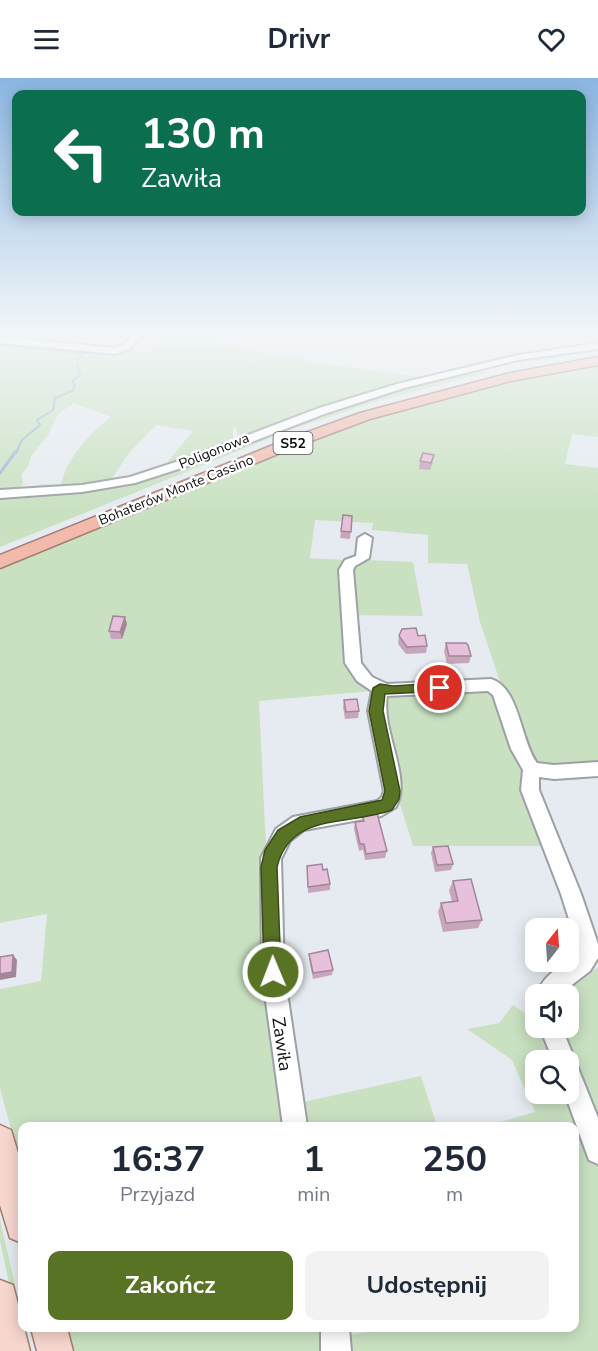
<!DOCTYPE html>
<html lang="pl">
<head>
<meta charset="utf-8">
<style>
	body { margin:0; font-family:"Nunito Sans",sans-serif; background:#f2f2f3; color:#1f2937; height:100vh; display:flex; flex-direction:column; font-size:22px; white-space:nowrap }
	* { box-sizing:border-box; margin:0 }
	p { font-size:20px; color:#747a83 }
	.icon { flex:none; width:33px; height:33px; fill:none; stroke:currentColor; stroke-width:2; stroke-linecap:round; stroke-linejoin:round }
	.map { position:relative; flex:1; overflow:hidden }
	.details { position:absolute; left:18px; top:1044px; width:561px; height:210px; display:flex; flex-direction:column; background:#fff; border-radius:12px; box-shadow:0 3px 15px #0003 }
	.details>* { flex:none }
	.guide { position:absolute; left:12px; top:12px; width:574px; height:126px; border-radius:12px; box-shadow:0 3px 15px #0003; background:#0b6e4f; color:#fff; overflow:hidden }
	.needle { width:39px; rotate:17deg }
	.buttons { position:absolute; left:525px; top:840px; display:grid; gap:12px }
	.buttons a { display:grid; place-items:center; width:54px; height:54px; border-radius:12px; background:#fff; box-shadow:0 3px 15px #0003; font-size:30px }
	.pin { position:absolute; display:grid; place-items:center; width:51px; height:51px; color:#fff; margin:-26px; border:3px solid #fff; border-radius:50%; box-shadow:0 2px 6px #0007 }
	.me { position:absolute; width:66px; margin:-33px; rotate:359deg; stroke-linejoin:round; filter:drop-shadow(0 0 4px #0008) }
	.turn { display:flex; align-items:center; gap:21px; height:126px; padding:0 30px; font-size:27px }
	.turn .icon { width:78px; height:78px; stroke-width:2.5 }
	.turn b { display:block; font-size:42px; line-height:51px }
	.eta { display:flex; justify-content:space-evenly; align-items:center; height:102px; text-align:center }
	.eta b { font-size:36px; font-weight:700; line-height:42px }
	.action { display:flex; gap:12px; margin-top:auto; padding:12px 30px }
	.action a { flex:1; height:69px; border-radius:12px; background:#597325; color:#fff; font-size:24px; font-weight:700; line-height:69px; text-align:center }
	.action a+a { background:#f2f2f3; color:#1f2937 }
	header { display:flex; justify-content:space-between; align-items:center; height:78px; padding:0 30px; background:#fff; font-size:27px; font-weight:700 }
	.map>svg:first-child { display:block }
	.green { fill:#c9e1c1 }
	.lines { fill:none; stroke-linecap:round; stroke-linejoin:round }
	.stream-far1 { stroke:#9fbada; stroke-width:2 }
	.stream { stroke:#9fbada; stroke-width:3 }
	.minor-casing { stroke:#9da1a7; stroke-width:4 }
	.major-casing { stroke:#a17d74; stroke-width:3 }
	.highway-casing { stroke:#a17d74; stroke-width:3 }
	.minor { fill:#fff; fill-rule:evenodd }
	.major { fill:#f7d6cd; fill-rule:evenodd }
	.highway { fill:#f2baab; fill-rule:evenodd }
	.wall { fill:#c7a6bc }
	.shaded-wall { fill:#a28799 }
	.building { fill:#e7c1db; stroke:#a28799; stroke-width:1.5 }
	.route { fill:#597325; stroke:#3a4b18; stroke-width:1.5 }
	.labels { text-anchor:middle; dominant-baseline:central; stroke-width:5; stroke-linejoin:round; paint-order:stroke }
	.shield { fill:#fff; stroke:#545657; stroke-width:1.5 }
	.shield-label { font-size:14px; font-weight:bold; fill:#0b0d0f }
	.far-street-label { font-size:14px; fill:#0b0d0f; stroke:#fff }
	.near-street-label { font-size:18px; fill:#0b0d0f; stroke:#fff }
</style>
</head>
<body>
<header><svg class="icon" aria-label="menu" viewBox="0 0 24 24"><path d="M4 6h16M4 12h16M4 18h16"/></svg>Drivr<svg class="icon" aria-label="heart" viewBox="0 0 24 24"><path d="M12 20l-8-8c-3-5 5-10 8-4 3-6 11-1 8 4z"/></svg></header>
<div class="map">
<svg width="598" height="1273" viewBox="0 0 598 1273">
	<rect width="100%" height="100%" fill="#e5ebf0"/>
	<path class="green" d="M130 253H204C233 272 271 276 304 280L310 284 422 299 353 320 347 319 343 324 246 358 238 357 236 349H233V363L166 390 164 388 193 353 156 347 128 376 111 402 148 395 109 405 38 411 37 407 61 406C68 379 89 356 111 339L74 325 58 336 48 357 31 378 28 388 21 397 23 405C19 415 10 413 0 413V263L150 274 157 266 167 262Z
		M598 287V359L572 356 565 386 598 390V689L545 691 524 675 480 544 467 486 428 485V457L372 452 373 445 315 442 310 480 345 482 348 559 372 613 259 623 265 749 287 1024 291 1048H22V1093L0 1010V911L41 903 47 836 0 845V490L266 380 381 337 517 301Z
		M479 290 486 295 378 323 290 352 0 469V418L109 409 416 305Z
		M367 482 413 484 423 538 352 537V486Z
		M493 613 518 676 548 768H413L400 726 395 723 382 618Z
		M598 889V1043L560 950H568V916H559Z
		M513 927 535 942 536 950H545L555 966 561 982H536V1016H568L598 1084V1273H341V1258L377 1253 388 1250H574V1048H486L535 1034 512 982 467 951 499 945Z
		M421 998 437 1048H299L295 1026Z
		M0 1141 22 1238V1250H25L31 1273H24L0 1163Z
		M63 1250H329L330 1273H70Z"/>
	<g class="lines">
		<path class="stream-far1" d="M0 255 3 253
			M0 267 83 276 77 284 80 297 72 303 75 308 72 313 55 320 53 332 37 342 40 347 22 362 16 375"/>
		<path class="stream" d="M0 395 16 373"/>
		<g class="minor-casing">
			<path id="minor" d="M136 253H145L129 271 116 276 0 265V259L115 270 123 267Z
				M598 265V271L518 282 404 310 327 335 194 386 135 405 82 414 0 420V412L82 407 130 399 185 381 319 330 397 306 518 277Z
				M365 456 372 460 369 480 355 488 353 492 361 585 372 599 387 606 491 601C520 610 520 662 537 685L554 687 598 684V698L554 701 539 699V712L581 816 598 866V880L590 893 560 916H537C545 893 564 889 579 873L561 816 521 712 523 692 511 671 493 617 488 613 387 618C381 653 412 699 396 729L381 738 304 752 290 763 281 781 284 894 307 1048H283L262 894 261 780 276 751 293 739 377 723 382 719 384 713 368 633 372 613 357 603 345 585 339 492 345 482 356 478 358 460Z
				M540 950H562L598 1040V1086L589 1082 565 1016H568V982H553Z
				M321 1250H349L351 1273H321Z"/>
		</g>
		<g class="major-casing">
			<path id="major" d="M0 1047 11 1052 22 1088V1165L10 1160 0 1127Z
				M0 1202 13 1207 30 1273H0Z
				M31 1250H67L73 1273H37Z"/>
		</g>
		<g class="highway-casing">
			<path id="highway" d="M598 279V287L511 303 370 341 295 369 0 490V477L283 363 360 335 510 295Z"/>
		</g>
		<use href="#minor" class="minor"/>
		<use href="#major" class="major"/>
		<use href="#highway" class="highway"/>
	</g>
	<path class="wall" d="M420 383 433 384 430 392 419 391Z
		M352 438 350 461 340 460 341 453Z
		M127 546 122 561H111L109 553Z
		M399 558H418L427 568 426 575 406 576 398 566Z
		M446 565 471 578 469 585 447 586 444 573Z
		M344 622 359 633 358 640 345 641 343 629Z
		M362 737 387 773 385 780 365 782 363 772 359 773 354 751 355 744 362 743Z
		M433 769 453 786 451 792 435 794 431 775Z
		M307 788 323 792 330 806V812L308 815Z
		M453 803 482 842 478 850 443 854 438 834 441 825 452 824 449 812Z
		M309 876 333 892 332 897 313 901 309 881Z"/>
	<path class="shaded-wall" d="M125 539 127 546 122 561 120 554Z
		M13 877 17 882 16 899 0 902V896Z"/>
	<path class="building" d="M423 375 434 377 431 385 420 383Z
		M343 437 352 438 351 454 341 453Z
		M113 538 125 539 120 554 109 553Z
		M416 550 418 558 425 557 427 568 407 569 399 558 402 551Z
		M446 565H466L468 567 471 578H449Z
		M357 621 359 633 346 634 344 622Z
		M377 735 387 773 366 776 364 766H360L355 744 364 743 362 737Z
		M448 768 453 786 437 787 433 769Z
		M322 786 323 792 327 791 330 806 308 809 307 788Z
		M471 801 482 842 446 845 441 825 458 823 453 803Z
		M328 872 333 892 313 895 309 876Z
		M13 877 12 894 0 896V879Z"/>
	<linearGradient id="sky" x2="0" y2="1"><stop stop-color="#8bb6e2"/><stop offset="0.59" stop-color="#f3f6f8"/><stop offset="1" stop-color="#f3f6f8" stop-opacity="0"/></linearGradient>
	<rect width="598" height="432" fill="url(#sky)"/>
	<path class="route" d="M440 605 446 610 444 613 385 616 383 633 400 713 399 721 392 732C348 748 290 734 277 789L281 894 279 900 273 903 266 900 264 894 261 789 265 772 278 752 300 739 382 722 385 713 369 633 373 610 380 606 393 608Z"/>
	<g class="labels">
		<rect class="shield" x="273.5" y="354" width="39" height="22" rx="4.5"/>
		<g class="shield-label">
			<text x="293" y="365">S52</text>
		</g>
		<g class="far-street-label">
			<text transform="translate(214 373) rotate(-22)">Poligonowa</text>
			<text transform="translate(176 412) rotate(-22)">Bohaterów Monte Cassino</text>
		</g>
		<g class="near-street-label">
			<text transform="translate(282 966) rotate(82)">Zawiła</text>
		</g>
	</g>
</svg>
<div class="buttons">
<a><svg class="needle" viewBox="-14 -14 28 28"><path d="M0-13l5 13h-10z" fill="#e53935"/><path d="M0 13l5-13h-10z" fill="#747a83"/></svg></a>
<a><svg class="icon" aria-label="sound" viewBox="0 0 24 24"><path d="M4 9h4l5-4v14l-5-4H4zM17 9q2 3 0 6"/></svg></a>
<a><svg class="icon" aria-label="search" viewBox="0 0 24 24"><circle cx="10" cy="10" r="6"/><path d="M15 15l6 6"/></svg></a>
</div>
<div class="pin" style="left:440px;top:610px;background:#d93025"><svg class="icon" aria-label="arrive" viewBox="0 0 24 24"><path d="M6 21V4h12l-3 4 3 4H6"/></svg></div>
<svg class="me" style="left:273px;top:894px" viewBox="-20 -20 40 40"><circle r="17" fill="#597325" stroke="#fff" stroke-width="3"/><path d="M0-11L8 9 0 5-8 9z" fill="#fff"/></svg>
<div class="guide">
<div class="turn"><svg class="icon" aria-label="left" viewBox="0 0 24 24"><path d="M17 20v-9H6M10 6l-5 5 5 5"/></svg><div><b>130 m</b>Zawiła</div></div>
</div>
<section class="details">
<div class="eta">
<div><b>16:37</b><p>Przyjazd</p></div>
<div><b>1</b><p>min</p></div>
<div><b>250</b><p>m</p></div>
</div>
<div class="action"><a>Zakończ</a><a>Udostępnij</a></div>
</section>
</div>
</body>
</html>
